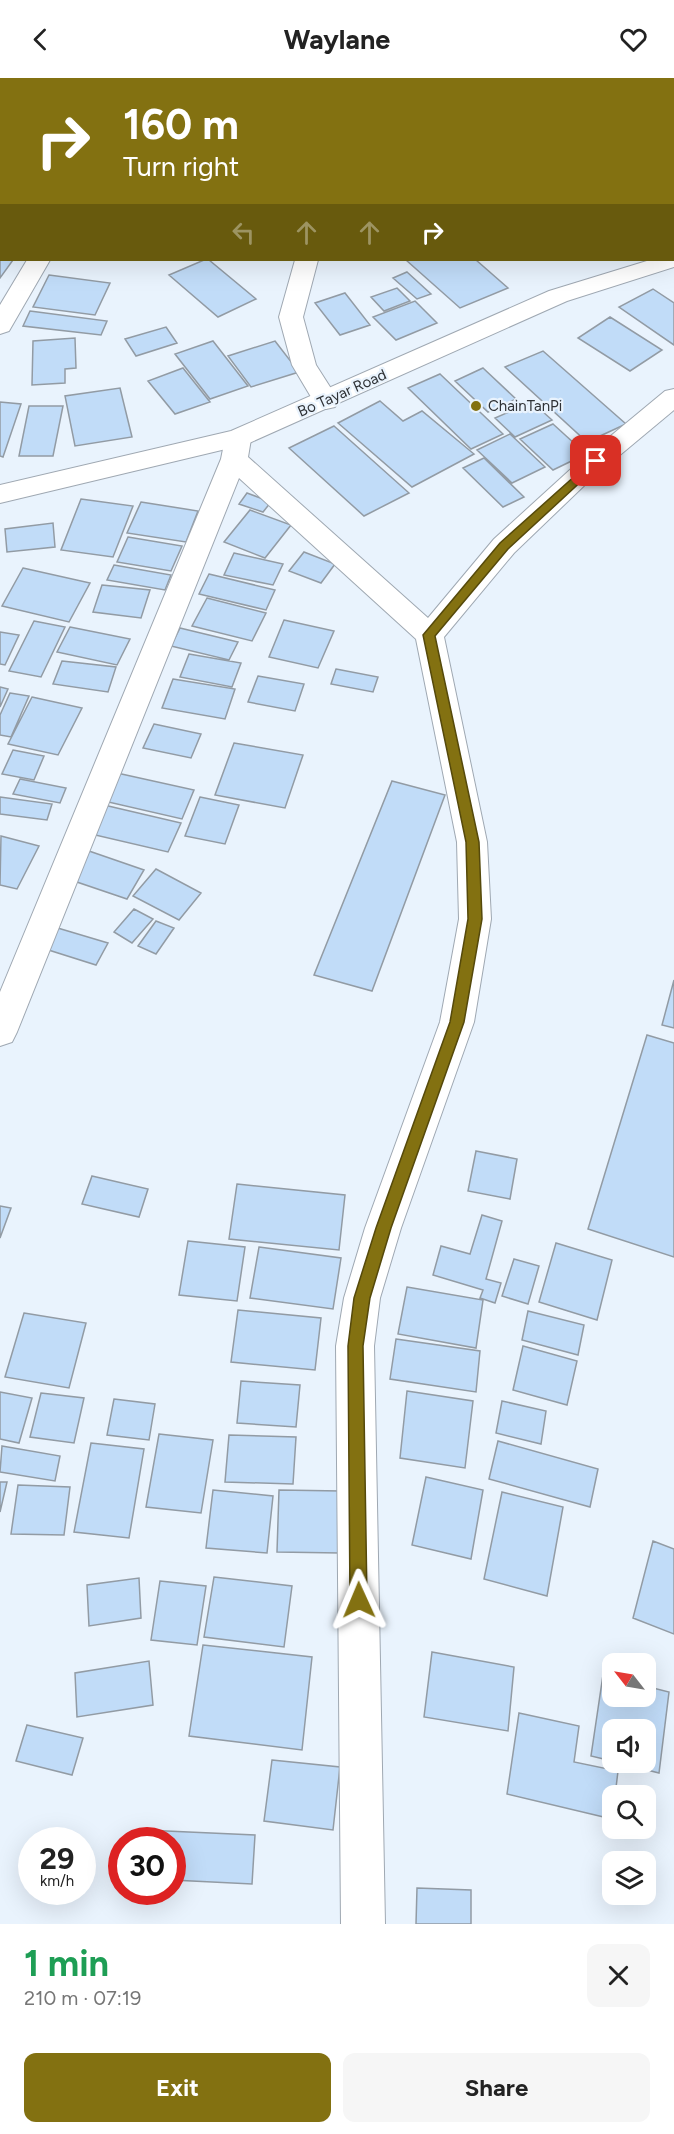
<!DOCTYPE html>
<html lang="en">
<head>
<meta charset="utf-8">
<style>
	body { margin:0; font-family:Figtree,sans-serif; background:#f6f6f6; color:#222; height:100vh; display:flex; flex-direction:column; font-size:22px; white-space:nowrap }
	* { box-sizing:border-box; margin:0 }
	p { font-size:20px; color:#767676 }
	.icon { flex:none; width:33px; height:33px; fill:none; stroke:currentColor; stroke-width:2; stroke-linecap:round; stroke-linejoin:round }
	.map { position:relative; height:1846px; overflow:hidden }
	.sheet { display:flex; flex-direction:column; background:#fff; flex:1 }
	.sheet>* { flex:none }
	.hud { position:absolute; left:0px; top:0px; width:675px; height:183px; box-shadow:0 6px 24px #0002; background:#837111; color:#fff; overflow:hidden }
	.needle { width:39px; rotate:301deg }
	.controls { position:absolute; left:602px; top:1575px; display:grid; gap:12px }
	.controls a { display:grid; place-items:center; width:54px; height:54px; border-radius:12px; background:#fff; box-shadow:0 6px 24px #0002; font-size:30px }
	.speed { position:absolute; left:18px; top:1749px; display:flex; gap:12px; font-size:30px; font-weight:700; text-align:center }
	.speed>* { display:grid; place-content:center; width:78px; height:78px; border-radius:50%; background:#fff; box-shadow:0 6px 24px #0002; line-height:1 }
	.speed small { font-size:15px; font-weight:400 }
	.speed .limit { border:9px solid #d22; background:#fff; color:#111 }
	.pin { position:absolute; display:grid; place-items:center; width:51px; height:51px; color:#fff; margin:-26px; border-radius:12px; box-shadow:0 3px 9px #0006 }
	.me { position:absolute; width:66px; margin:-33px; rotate:359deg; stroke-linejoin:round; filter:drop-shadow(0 0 4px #0008) }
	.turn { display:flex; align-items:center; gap:21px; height:126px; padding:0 24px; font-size:27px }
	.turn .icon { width:78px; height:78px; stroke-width:2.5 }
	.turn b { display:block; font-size:42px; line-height:51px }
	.lanes { display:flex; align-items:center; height:57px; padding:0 24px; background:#0003; justify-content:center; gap:30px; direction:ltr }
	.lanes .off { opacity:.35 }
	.round { display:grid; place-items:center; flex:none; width:63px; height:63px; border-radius:12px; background:#f6f6f6 }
	.summary { display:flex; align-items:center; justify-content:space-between; height:102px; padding:0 24px }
	h1 { font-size:36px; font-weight:700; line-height:45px; color:#1e9e55 }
	.button { display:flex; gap:12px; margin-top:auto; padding:12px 24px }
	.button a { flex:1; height:69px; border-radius:12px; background:#837111; color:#fff; font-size:24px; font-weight:700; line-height:69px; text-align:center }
	.button a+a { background:#f6f6f6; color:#222 }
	header { display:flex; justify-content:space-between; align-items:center; height:78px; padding:0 24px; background:#fff; font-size:27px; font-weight:700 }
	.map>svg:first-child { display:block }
	.building { fill:#c1dcf8; stroke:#929ba4; stroke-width:1.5 }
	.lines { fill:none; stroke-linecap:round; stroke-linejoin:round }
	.minor-casing { stroke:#9fa8b2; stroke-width:2 }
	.secondary-casing { stroke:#9fa8b2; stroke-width:2 }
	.minor { fill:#fff; fill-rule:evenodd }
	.secondary { fill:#fff; fill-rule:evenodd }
	.route { fill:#837111; stroke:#55490b; stroke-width:1.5 }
	.poi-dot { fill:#837111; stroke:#e9f3fd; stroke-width:2 }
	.labels { text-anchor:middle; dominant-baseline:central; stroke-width:4.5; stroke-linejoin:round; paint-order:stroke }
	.far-street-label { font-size:15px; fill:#2f3236; stroke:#e9f3fd }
	.far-poi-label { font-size:15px; fill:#2f3236; stroke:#e9f3fd; text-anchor:start }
</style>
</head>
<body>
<header><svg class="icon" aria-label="back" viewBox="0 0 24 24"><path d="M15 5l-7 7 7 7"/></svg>Waylane<svg class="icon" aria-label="heart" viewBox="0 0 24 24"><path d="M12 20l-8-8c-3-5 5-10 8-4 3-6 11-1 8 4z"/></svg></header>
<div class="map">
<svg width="674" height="1846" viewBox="0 0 674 1846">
	<rect width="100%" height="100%" fill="#e9f3fd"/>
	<path class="building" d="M0 165 2 182H13L0 200Z
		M204 182H209L256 221 218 239 169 197Z
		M406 182H476L508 210 460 230Z
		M407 194 431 216 417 221 393 200Z
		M49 197 110 205 95 237 33 229Z
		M397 210 410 223 384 233 371 219Z
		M653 211 674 225V267L619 229Z
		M345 215 370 247 340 257 315 225Z
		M415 223 437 245 396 262 373 239Z
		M30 233 107 243 101 257 23 248Z
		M610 239 662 272 630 293 578 260Z
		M166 249 177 265 136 278 125 261Z
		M75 260 76 290 65 291V305L32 307 33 263Z
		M213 263 248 308 210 321 175 276Z
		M275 263 299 294 251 309 228 278Z
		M543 273 626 346 587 364 505 289Z
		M183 290 210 324 175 336 148 303Z
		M483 290 516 321 488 334 455 303Z
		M440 296 503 356 471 371 408 310Z
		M120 310 132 359 75 368 65 318Z
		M380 323 403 343 422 333 474 376 412 409 338 345Z
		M0 324 21 326 3 379 0 378Z
		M532 324 552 342 515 359 495 340Z
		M29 328H63L53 378H19Z
		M553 346 586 376 553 392 520 361Z
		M334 348 409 415 364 438 289 370Z
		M510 356 545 389 512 405 477 372Z
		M484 380 524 419 503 429 463 390Z
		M247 415 271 424 263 434 239 426Z
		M81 421 133 428 113 479 61 472Z
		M141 424 198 433 186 464 127 455Z
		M250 432 291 447 265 480 224 464Z
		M53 445 55 469 7 474 5 451Z
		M128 459 182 468 171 493 117 484Z
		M304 474 335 486 321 505 289 493Z
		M234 475 283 486 273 507 224 497Z
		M114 487 171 497 165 512 107 502Z
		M23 490 90 505 69 544 2 528Z
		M209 496 275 512 266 532 199 516Z
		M102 507 150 512 141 540 93 534Z
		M207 520 266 535 252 563 192 548Z
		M284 542 334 553 318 590 269 579Z
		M34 543 65 549 41 599 9 593Z
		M70 549 130 561 117 587 57 574Z
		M180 550 238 564 229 582 171 568Z
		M0 554 19 557 5 587 0 586Z
		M189 576 241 585 232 609 180 599Z
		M62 583 116 589 108 614 53 606Z
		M336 591 378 599 373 614 331 606Z
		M258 598 304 606 295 633 248 624Z
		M173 601 235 611 225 641 162 630Z
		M0 609 8 611 0 629Z
		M10 615 29 618 11 659 0 657V637Z
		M32 619 82 630 58 677 8 666Z
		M154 646 201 656 191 680 143 670Z
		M234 665 303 677 285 730 215 717Z
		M13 672 44 678 34 702 2 696Z
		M117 695 194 712 182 741 104 723Z
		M20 701 66 710 60 725 13 716Z
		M392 703 445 717 372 913 314 897Z
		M0 719 52 726 47 742 0 736Z
		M200 719 239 727 225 766 185 758Z
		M104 727 181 745 168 774 91 756Z
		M1 758 39 768 17 811 0 807Z
		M89 773 144 792 127 821 71 802Z
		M156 791 201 815 179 842 133 818Z
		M134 831 153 841 132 865 114 854Z
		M156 843 174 850 156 876 138 868Z
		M51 848 108 865 96 887 39 869Z
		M674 902V950L662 947Z
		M647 957 674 965V1179L588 1151Z
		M476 1073 517 1081 510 1121 468 1113Z
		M92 1098 148 1111 139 1139 82 1126Z
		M237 1106 345 1117 339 1172 229 1161Z
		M0 1128 11 1130 0 1160Z
		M482 1137 502 1143 486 1201 501 1205 495 1225 480 1220 483 1212 433 1197 441 1168 470 1176Z
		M188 1163 245 1169 237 1223 179 1217Z
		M556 1165 612 1182 597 1242 539 1224Z
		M259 1169 341 1180 333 1231 250 1220Z
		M514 1181 539 1188 528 1226 502 1218Z
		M407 1209 483 1222 476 1270 398 1256Z
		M238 1232 321 1240 315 1292 231 1284Z
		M528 1233 584 1247 578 1277 522 1262Z
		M24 1235 86 1245 69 1310 5 1299Z
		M396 1261 480 1273 476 1314 390 1301Z
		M523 1268 577 1283 567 1327 513 1312Z
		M241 1303 300 1307 296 1349 237 1345Z
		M407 1313 473 1323 465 1390 400 1380Z
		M0 1314 32 1320 19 1365 0 1361Z
		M41 1315 84 1320 74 1365 30 1359Z
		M114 1321 155 1326 149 1362 107 1357Z
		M502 1323 546 1333 541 1366 496 1355Z
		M159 1356 213 1362 201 1435 146 1429Z
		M229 1357 296 1359 293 1406 225 1404Z
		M498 1363 598 1391 590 1429 489 1401Z
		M91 1365 144 1371 129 1460 74 1454Z
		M2 1368 60 1378 55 1403 0 1394Z
		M426 1399 483 1412 471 1481 412 1467Z
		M0 1404H7L0 1434Z
		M18 1407 70 1409 64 1457 11 1456Z
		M213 1412 273 1418 267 1475 206 1470Z
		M279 1412 341 1413 340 1475 277 1474Z
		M502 1414 563 1429 547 1518 484 1501Z
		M653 1463 674 1471V1556L633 1540Z
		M214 1499 292 1508 284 1569 204 1559Z
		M139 1500 141 1540 89 1548 87 1507Z
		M160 1503 206 1508 197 1567 151 1562Z
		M203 1567 312 1579 302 1672 189 1658Z
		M432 1574 514 1589 508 1653 424 1639Z
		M149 1583 153 1627 77 1639 75 1595Z
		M603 1597 612 1600V1618H645V1608L669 1614 659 1695 616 1684H645V1652H612V1683L591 1678Z
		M519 1635 579 1648 574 1684 618 1693 615 1718H612V1741L507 1716Z
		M27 1647 83 1660 72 1697 16 1683Z
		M272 1682 340 1689 333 1752 264 1743Z
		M144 1752 255 1757 252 1806 172 1802V1762H143Z
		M417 1810 471 1812V1846H416Z"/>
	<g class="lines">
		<g class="minor-casing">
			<path id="minor" d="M131 0H153L131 2Z
				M347 0H369L347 2Z
				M505 0H530L531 2H506Z
				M27 182H50L9 253 0 256V227Z
				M295 182H318L303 239 316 287 339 323 335 329 326 331 317 329 292 287 279 239Z
				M674 311V332L590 402 514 475 444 559 487 764 491 841 474 944 401 1150 380 1220 374 1268 385 1846H341L336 1268 344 1220 365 1150 440 944 459 841 457 764 416 561 239 400 17 954 12 964 0 968V914L221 381 225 361 229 355 238 352 247 355 251 361 248 379 428 540 494 461 572 390 665 313Z"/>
		</g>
		<g class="secondary-casing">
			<path id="secondary" d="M674 175V189L567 223 247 366 0 425V407L231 353 549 213 650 182H674Z"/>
		</g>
		<use href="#minor" class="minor"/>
		<use href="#secondary" class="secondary"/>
	</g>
	<path class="route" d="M596 379 600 380V386L508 471 435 558 479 764 482 841 464 944 391 1150 370 1220 363 1268 367 1522 365 1528 359 1531 353 1528 350 1522 348 1268 354 1220 376 1150 450 944 468 841 466 764 423 557 500 465Z"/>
	<circle class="poi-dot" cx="476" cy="328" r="6"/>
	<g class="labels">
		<g class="far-street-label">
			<text transform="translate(342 315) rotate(-24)">Bo Tayar Road</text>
		</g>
		<g class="far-poi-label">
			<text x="488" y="328">ChainTanPi</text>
		</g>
	</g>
</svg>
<div class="controls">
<a><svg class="needle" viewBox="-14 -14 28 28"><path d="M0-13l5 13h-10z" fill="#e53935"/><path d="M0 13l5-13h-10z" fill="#767676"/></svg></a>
<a><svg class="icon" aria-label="sound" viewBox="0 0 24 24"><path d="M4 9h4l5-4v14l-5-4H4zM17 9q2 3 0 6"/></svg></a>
<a><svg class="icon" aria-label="search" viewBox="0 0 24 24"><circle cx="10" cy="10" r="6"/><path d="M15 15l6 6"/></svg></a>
<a><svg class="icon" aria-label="layers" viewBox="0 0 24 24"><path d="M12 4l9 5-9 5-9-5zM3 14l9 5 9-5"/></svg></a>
</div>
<div class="speed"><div>29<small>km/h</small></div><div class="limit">30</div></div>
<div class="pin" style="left:596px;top:383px;background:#d93025"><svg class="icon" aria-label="arrive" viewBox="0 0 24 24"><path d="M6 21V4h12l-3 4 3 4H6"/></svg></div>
<svg class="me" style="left:359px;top:1522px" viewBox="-20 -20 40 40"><path d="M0-17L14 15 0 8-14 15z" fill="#837111" stroke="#fff" stroke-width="4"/></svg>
<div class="hud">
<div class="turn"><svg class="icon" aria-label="right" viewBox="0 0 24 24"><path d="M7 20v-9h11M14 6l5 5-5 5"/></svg><div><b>160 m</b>Turn right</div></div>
<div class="lanes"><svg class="icon off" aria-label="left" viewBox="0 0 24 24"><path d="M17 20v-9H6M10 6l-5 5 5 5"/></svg><svg class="icon off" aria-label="ahead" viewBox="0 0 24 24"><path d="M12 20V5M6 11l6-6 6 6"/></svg><svg class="icon off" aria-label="ahead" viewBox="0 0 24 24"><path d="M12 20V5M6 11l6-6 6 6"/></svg><svg class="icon" aria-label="right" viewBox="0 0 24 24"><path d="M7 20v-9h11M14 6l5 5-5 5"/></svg></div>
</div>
</div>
<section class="sheet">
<div class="summary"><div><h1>1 min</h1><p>210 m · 07:19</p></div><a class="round"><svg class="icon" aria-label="close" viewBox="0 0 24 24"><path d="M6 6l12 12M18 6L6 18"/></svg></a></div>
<div class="button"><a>Exit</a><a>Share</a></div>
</section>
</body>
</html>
